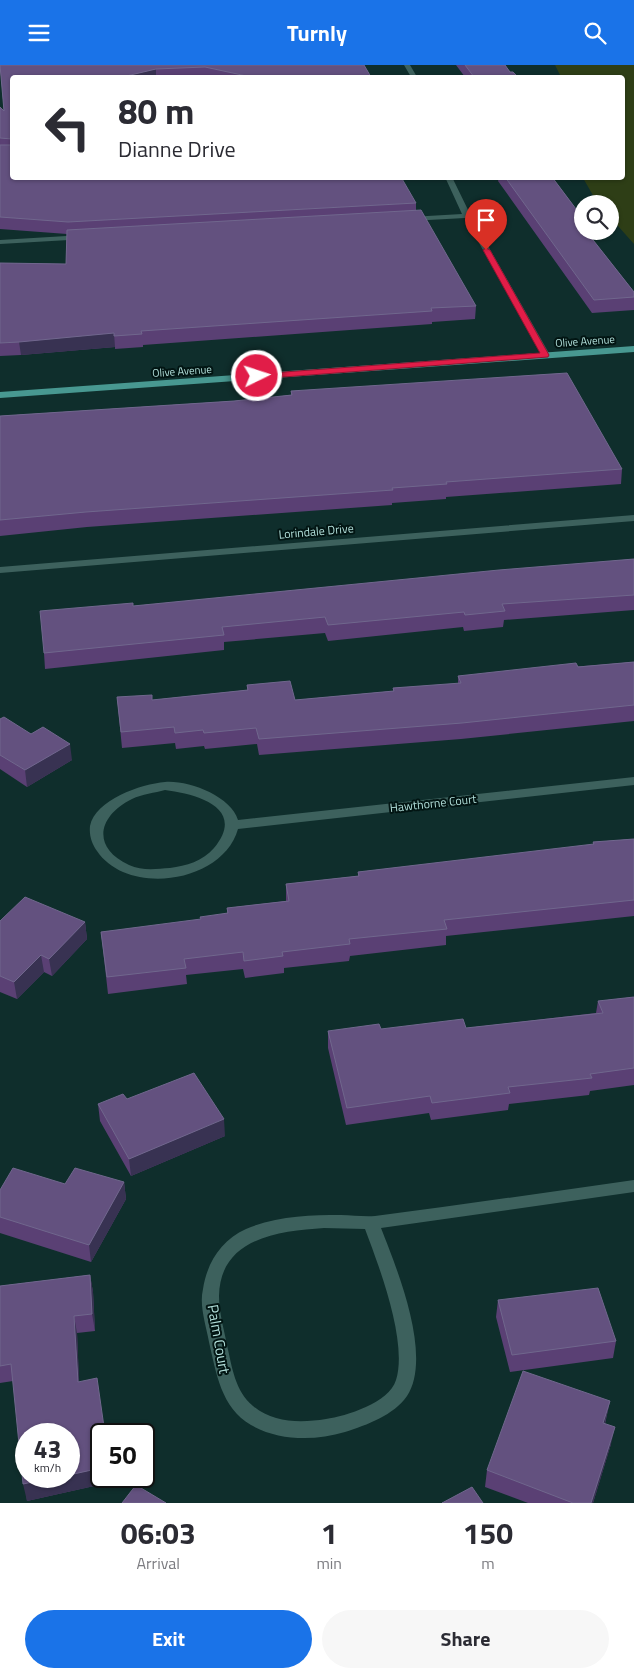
<!DOCTYPE html>
<html lang="en">
<head>
<meta charset="utf-8">
<style>
	body { margin:0; font-family:"Titillium Web",sans-serif; background:#f7f7f7; color:#2b2b33; height:100vh; display:flex; flex-direction:column; font-size:19px; white-space:nowrap }
	* { box-sizing:border-box; margin:0 }
	p { font-size:16px; color:#7c7c81 }
	.icon { flex:none; width:28px; height:28px; fill:none; stroke:currentColor; stroke-width:2; stroke-linecap:round; stroke-linejoin:round }
	.map { position:relative; height:1438px; overflow:hidden }
	.details { display:flex; flex-direction:column; background:#fff; flex:1 }
	.details>* { flex:none }
	.top-card { position:absolute; left:10px; top:10px; width:615px; height:105px; border-radius:5px; box-shadow:0 1px 4px #0004; background:#fff; color:#2b2b33; overflow:hidden }
	.buttons { position:absolute; left:574px; top:130px; display:grid; gap:10px }
	.buttons a { display:grid; place-items:center; width:45px; height:45px; border-radius:50%; background:#fff; box-shadow:0 1px 4px #0004; font-size:25px }
	.speed { position:absolute; left:15px; top:1358px; display:flex; gap:10px; font-size:25px; font-weight:700; text-align:center }
	.speed>* { display:grid; place-content:center; width:65px; height:65px; border-radius:50%; background:#fff; box-shadow:0 1px 4px #0004; line-height:1 }
	.speed small { font-size:12px; font-weight:400 }
	.speed .limit { border:2px solid #111; border-radius:8px; background:#fff; color:#111 }
	.pin { position:absolute; display:grid; place-items:center; width:42px; height:42px; color:#fff; margin:-51px -21px; border-radius:50% 50% 50% 0; rotate:-45deg; box-shadow:0 0 5px #0007 }
	.pin .icon { rotate:45deg }
	.me { position:absolute; width:55px; margin:-28px; rotate:86deg; stroke-linejoin:round; filter:drop-shadow(0 0 4px #0008) }
	.turn { display:flex; align-items:center; gap:18px; height:105px; padding:0 25px; font-size:22px }
	.turn .icon { width:65px; height:65px; stroke-width:2.5 }
	.turn b { display:block; font-size:35px; line-height:42px }
	.eta { display:flex; justify-content:space-evenly; align-items:center; height:85px; text-align:center }
	.eta b { font-size:30px; font-weight:700; line-height:35px }
	.primary-button { display:flex; gap:10px; margin-top:auto; padding:10px 25px }
	.primary-button a { flex:1; height:58px; border-radius:30px; background:#1a73e8; color:#fff; font-size:20px; font-weight:700; line-height:58px; text-align:center }
	.primary-button a+a { background:#f7f7f7; color:#2b2b33 }
	header { display:flex; justify-content:space-between; align-items:center; height:65px; padding:0 25px; background:#1a73e8; color:#fff; font-size:22px; font-weight:700 }
	.map>svg:first-child { display:block }
	.green { fill:#2e3e16 }
	.lines { fill:none; stroke-linecap:round; stroke-linejoin:round }
	.minor { fill:#3d615d; fill-rule:evenodd }
	.major { fill:#489891; fill-rule:evenodd }
	.wall { fill:#5a4074 }
	.shaded-wall { fill:#383252 }
	.building { fill:#63517f; stroke:#70678d }
	.route { fill:#e11d48; stroke:#92132f }
	.labels { text-anchor:middle; dominant-baseline:central; stroke-width:4; stroke-linejoin:round; paint-order:stroke }
	.far-street-label { font-size:11px; fill:#b2dfda; stroke:#021513 }
	.street-label { font-size:12px; fill:#b2dfda; stroke:#021513 }
	.near-street-label { font-size:15px; fill:#b2dfda; stroke:#021513 }
</style>
</head>
<body>
<header><svg class="icon" aria-label="menu" viewBox="0 0 24 24"><path d="M4 6h16M4 12h16M4 18h16"/></svg>Turnly<svg class="icon" aria-label="search" viewBox="0 0 24 24"><circle cx="10" cy="10" r="6"/><path d="M15 15l6 6"/></svg></header>
<div class="map">
<svg width="634" height="1438" viewBox="0 0 634 1438">
	<rect width="100%" height="100%" fill="#0f2e2c"/>
	<path class="green" d="M555 0H634V179L610 152V139H598L583 113 622 112V12H561Z"/>
	<g class="lines">
		<path class="minor" d="M404 0H410L417 12H411Z
			M445 112H452L471 151 550 290 549 292 542 290 465 153 410 156 406 154 410 152 462 149Z
			M83 170H86V174L0 179V175Z
			M634 450V456L0 508V502Z
			M634 712V720L238 764C223 818 128 832 97 786 92 779 89 771 90 761 95 735 141 719 165 717 188 715 231 731 238 755ZM165 725C197 729 247 743 214 783 203 796 186 801 170 803 156 804 142 806 129 800 91 782 98 751 132 734 142 729 155 728 165 725Z
			M634 1115V1127L381 1163C397 1204 433 1291 407 1331 394 1350 367 1360 345 1367 315 1376 279 1376 251 1360 221 1343 216 1307 209 1277 206 1260 199 1241 203 1224 207 1198 221 1175 246 1164 276 1151 309 1150 341 1150 352 1150 364 1152 375 1151 461 1140 548 1127 634 1115ZM324 1163 365 1164C379 1201 408 1277 396 1315 389 1338 346 1351 326 1354 301 1358 273 1358 253 1341 235 1326 232 1302 227 1280 224 1264 219 1248 219 1231 220 1173 278 1166 324 1163Z"/>
		<path class="major" d="M634 281V287L0 333V327Z"/>
	</g>
	<path class="wall" d="M0 0H364L371 12H12V112L416 138V145L476 241 475 254 432 257V259L143 280V282L115 284V282L21 290 0 291V198L66 199 67 169 0 164V42L4 46Z
		M456 0H505L510 7 518 12H465Z
		M499 112H552L582 152V161L634 227V245L592 248 498 116Z
		M291 326 622 404 621 419 446 432V434L392 438V440L87 462 0 471V351L234 336 291 330Z
		M634 494V545L504 555 503 562 464 566 463 562 328 576 325 568 224 577V585L45 604 44 588 133 541Z
		M634 597V656L461 674 259 690 257 679 205 684 204 681 176 684 175 678 122 683 117 632 152 635 247 625V620L295 635 393 626V623L458 619V611Z
		M0 654 31 669 72 695 27 722 0 704Z
		M634 774V851L446 871V880L350 891 349 896 284 903V908L245 913 243 904 186 910 187 919 108 929 101 867 201 855 227 848V843L286 836V819L358 811V807L593 780V777Z
		M0 856 85 857 87 874 52 911 44 907 17 934 0 927Z
		M634 932V1020L590 1026 589 1030 509 1039 508 1045 431 1055 429 1048 346 1060 328 983V966L466 963 596 948 598 936Z
		M127 1034 225 1071 131 1111 100 1056 98 1039Z
		M124 1117 126 1134 91 1197 0 1168V1125L65 1119Z
		M90 1210 93 1227 95 1266 77 1268 79 1317 101 1411H111L112 1417 27 1436 13 1316 0 1318V1221Z
		M498 1235 616 1276 613 1293 510 1307 496 1252Z
		M610 1336 605 1359 611 1379 593 1438H528L485 1422 487 1405Z"/>
	<path class="shaded-wall" d="M156 4V12H122Z
		M114 268 115 282 21 290 19 277Z
		M70 679 72 695 27 722 25 705Z
		M85 857 87 874 52 911 49 894Z
		M41 890 44 907 17 934 14 917Z
		M224 1054 225 1071 131 1111 129 1094Z
		M124 1117 126 1134 91 1197 89 1180Z
		M90 1210 93 1227 95 1266 92 1249Z
		M74 1251 77 1268 80 1334 78 1317Z
		M610 1336 606 1353 600 1375 603 1358Z
		M615 1362 611 1379 593 1438H591Z
		M101 1403V1411H111L112 1417 27 1436 23 1419 62 1411H69V1410Z"/>
	<path class="building" d="M0 0H364L371 12H251L205 2 156 4 122 12H12V74L0 73V42L4 46Z
		M465 0H505L510 7H513L518 12H474Z
		M12 75V112H401L416 138 68 157 0 152V80H11Z
		M505 112H552L582 152H575L582 162V166H586L634 227V232L594 235Z
		M421 145 476 241 431 243 432 246 141 266 142 269 114 271V268L19 277 0 278V198L66 199 67 165Z
		M567 308 622 404 446 417 447 419 392 423 393 425 86 447 0 455V351L234 336 292 330 291 326Z
		M634 494V530L502 539 505 546 465 550 464 547 328 560 325 552 222 562 224 570 44 588 40 546 133 538V541L499 505Z
		M634 597V640L462 658 259 674 256 663 204 668 203 665 175 668 174 662 121 667 117 632 152 630V635L248 625 247 620 290 616 295 635 394 626 393 623 461 618 458 611 576 598 578 602Z
		M4 652 31 669 43 662 70 679 25 705 0 690V654Z
		M634 774V835L444 855 447 864 349 874 350 879 282 887 283 891 244 896 243 887 184 894 186 903 107 912 101 867 201 854 200 852 228 848 227 843 289 836 286 819 359 811 358 807 594 779 593 777Z
		M25 832 85 857 49 894 41 890 14 917 0 911V856Z
		M634 932V1003L590 1009 592 1013 508 1022 510 1028 432 1038 430 1031 347 1043 328 966 379 959 381 964 463 954 466 963 603 948 598 936Z
		M194 1008 224 1054 129 1094 98 1039 123 1029 127 1034Z
		M13 1103 65 1119 75 1103 124 1117 89 1180 0 1152V1125Z
		M90 1210 92 1249 74 1251 78 1317 97 1313 105 1369H101V1403L69 1410V1369H26V1411H62L23 1419 11 1299 0 1301V1221Z
		M598 1223 616 1276 512 1290 498 1235Z
		M523 1306 610 1336 603 1358 615 1362 591 1438H573L487 1405Z
		M136 1420 166 1438H122Z
		M472 1422 483 1438H442Z"/>
	<path class="route" d="M486 183 490 185 549 290 548 292 257 314 253 311 257 309 540 288 483 185Z"/>
	<g class="labels">
		<g class="far-street-label">
			<text transform="translate(585 276) rotate(-4)">Olive Avenue</text>
			<text transform="translate(182 306) rotate(-4)">Olive Avenue</text>
		</g>
		<g class="street-label">
			<text transform="translate(316 466) rotate(-5)">Lorindale Drive</text>
			<text transform="translate(433 738) rotate(-6)">Hawthorne Court</text>
		</g>
		<g class="near-street-label">
			<text transform="translate(219 1274) rotate(80)">Palm Court</text>
		</g>
	</g>
</svg>
<div class="buttons">
<a><svg class="icon" aria-label="search" viewBox="0 0 24 24"><circle cx="10" cy="10" r="6"/><path d="M15 15l6 6"/></svg></a>
</div>
<div class="speed"><div>43<small>km/h</small></div><div class="limit">50</div></div>
<div class="pin" style="left:486px;top:185px;background:#d93025"><svg class="icon" aria-label="arrive" viewBox="0 0 24 24"><path d="M6 21V4h12l-3 4 3 4H6"/></svg></div>
<svg class="me" style="left:257px;top:311px" viewBox="-20 -20 40 40"><circle r="17" fill="#e11d48" stroke="#fff" stroke-width="3"/><path d="M0-11L8 9 0 5-8 9z" fill="#fff"/></svg>
<div class="top-card">
<div class="turn"><svg class="icon" aria-label="left" viewBox="0 0 24 24"><path d="M17 20v-9H6M10 6l-5 5 5 5"/></svg><div><b>80 m</b>Dianne Drive</div></div>
</div>
</div>
<section class="details">
<div class="eta">
<div><b>06:03</b><p>Arrival</p></div>
<div><b>1</b><p>min</p></div>
<div><b>150</b><p>m</p></div>
</div>
<div class="primary-button"><a>Exit</a><a>Share</a></div>
</section>
</body>
</html>
